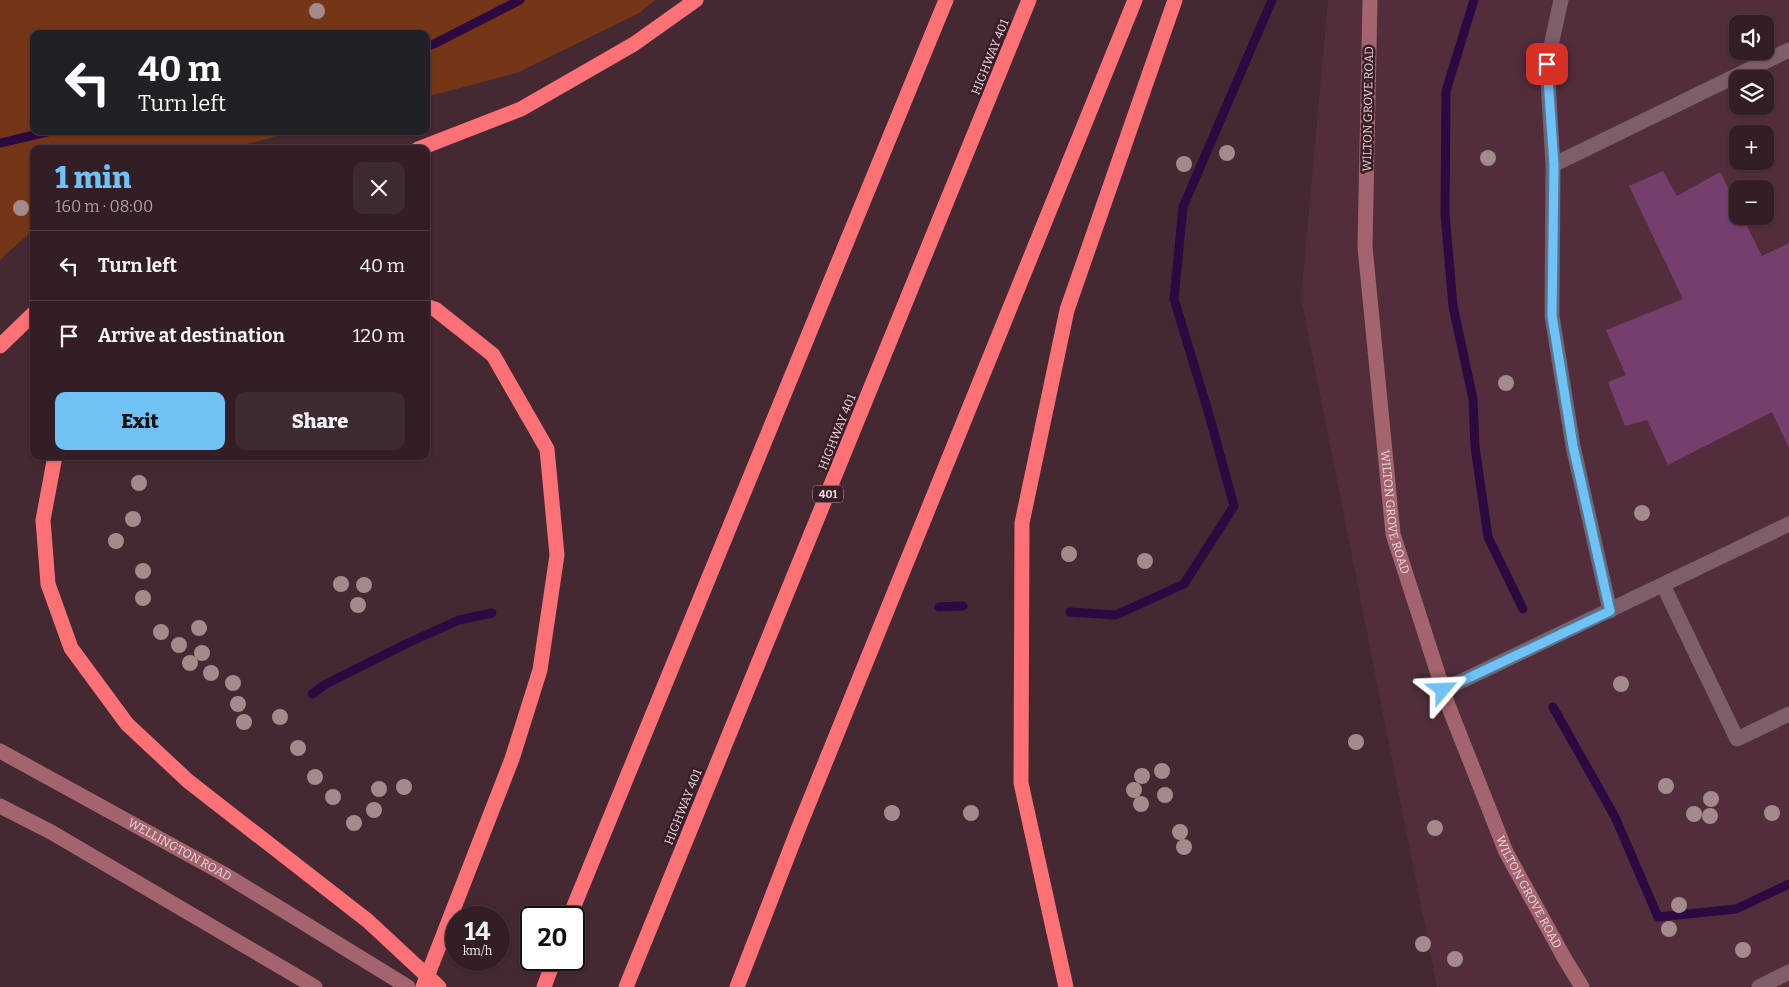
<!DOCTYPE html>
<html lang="en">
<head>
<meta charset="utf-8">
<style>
	body { margin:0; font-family:Bitter,serif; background:#3e2b32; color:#f1f3f6; height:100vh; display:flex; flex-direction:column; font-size:19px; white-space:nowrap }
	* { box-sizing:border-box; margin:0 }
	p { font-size:16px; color:#a9a2a7 }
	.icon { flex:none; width:28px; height:28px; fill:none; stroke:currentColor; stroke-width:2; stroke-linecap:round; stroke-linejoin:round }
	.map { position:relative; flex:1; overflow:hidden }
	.panel { position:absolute; left:30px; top:145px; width:400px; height:315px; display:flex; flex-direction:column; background:#331e26; border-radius:10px; box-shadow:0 1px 4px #0004,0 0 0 1px #4e3c43 }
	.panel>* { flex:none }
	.hud { position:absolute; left:30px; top:30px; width:400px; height:105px; border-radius:10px; box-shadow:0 1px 4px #0004,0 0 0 1px #4e3c43; background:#202124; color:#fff; overflow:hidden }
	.controls { position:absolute; left:1729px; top:15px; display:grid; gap:10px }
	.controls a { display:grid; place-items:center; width:45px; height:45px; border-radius:10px; background:#331e26; box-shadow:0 1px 4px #0004,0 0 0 1px #4e3c43; font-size:25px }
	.speed { position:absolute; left:445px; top:906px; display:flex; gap:10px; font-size:25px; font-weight:700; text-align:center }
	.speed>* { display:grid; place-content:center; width:65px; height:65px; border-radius:50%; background:#331e26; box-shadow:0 1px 4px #0004,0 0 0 1px #4e3c43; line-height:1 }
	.speed small { font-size:12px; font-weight:400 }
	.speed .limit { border:2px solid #111; border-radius:8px; background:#fff; color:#111 }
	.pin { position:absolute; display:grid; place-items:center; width:42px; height:42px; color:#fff; margin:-21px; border-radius:10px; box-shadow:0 2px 8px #0006 }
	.me { position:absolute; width:55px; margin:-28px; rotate:64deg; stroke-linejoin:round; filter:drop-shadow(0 0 4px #0008) }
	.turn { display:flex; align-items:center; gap:18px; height:105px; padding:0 25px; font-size:22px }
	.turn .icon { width:65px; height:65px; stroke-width:2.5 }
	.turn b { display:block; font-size:35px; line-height:42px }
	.round { display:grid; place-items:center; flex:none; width:52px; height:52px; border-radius:10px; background:#3e2b32 }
	.head { display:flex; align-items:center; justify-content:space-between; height:85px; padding:0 25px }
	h1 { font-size:30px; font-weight:800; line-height:38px; color:#70c1f4 }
	.button { display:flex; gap:10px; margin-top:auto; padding:10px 25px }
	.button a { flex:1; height:58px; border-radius:10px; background:#70c1f4; color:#111; font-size:20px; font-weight:800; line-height:58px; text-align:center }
	.button a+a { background:#3e2b32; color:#f1f3f6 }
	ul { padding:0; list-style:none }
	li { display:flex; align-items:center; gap:15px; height:70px; padding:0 25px; border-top:1px solid #4e3c43 }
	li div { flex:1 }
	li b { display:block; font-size:19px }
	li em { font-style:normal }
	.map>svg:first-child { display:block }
	.built { fill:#522e3c; fill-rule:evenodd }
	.green { fill:#753618 }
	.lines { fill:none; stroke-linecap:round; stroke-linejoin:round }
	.stream { stroke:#2c0941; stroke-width:9 }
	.building { fill:#753e6d }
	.lane { stroke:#7e5e69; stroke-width:15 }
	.secondary { stroke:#a4646d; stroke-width:15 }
	.highway { stroke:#fc7176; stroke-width:15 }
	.tree { fill:#a38a8b }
	.route-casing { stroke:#497d9f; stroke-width:12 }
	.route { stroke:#70c1f4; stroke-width:9 }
	.labels { text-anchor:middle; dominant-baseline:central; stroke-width:5; stroke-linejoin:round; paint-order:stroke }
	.shield { fill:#391e28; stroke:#b6a0a7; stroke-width:1 }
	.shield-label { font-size:11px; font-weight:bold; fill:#ebd8de }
	.street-label { font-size:12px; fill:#ebd8de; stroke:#391e28 }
</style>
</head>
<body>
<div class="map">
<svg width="1789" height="987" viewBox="0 0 1789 987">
	<rect width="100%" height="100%" fill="#442832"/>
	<path class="built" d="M1328 0H1789V987H1437L1301 298ZM1738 24H1765V51H1738ZM1738 79H1765V106H1738ZM1738 134H1765V161H1738ZM1738 189H1765V216H1738Z"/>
	<path class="green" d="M0 0H655L639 13 517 73 426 97V34H34V131H296L229 149H34V229L0 260Z"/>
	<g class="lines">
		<path class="stream" d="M1474 0 1446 91 1445 214 1453 306 1473 399 1475 447 1488 537 1523 609
			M426 46 434 44 520 0
			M0 143 51 131
			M939 607 963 606
			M1070 612 1116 615 1184 584 1234 506 1208 411 1174 299 1183 207 1272 0
			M312 694 326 684 408 643 459 620 492 613
			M1553 707 1615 817 1658 917 1736 909 1789 884"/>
	</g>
	<path class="building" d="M1663 171 1677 196 1720 172 1738 207V216H1742L1762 256 1789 243V448L1772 412 1668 465 1647 420 1625 426 1608 382 1626 375 1606 330 1683 299 1629 186Z"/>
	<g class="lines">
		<path class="lane" d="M1553 165 1547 64 1561 0
			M1663 585 1737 739 1789 714
			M1610 611 1573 446 1552 316 1553 165 1789 50
			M1443 690 1789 524
			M1759 987 1789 972"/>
		<g class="secondary">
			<path id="s1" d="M1370 0 1365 247 1393 534 1448 705 1506 852 1566 961 1582 987"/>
			<path id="s2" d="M0 751 224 874 408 987"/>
			<path d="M0 806 51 832 315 987"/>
		</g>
		<path class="highway" d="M418 149 521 109 634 44 696 0
			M0 346 34 313
			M55 456 43 520 48 584 71 648 127 724 188 781 368 921 439 987
			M569 918 946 0
			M423 987 512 759 540 670 557 555 547 449 493 355 435 309 426 306
			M544 987 554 960
			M626 987 1029 0
			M737 987 797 832 1135 0
			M1066 987 1021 783 1022 523 1067 310 1175 0"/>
	</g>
	<g class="tree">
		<circle cx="317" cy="11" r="8"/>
		<circle cx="1227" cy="153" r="8"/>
		<circle cx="1488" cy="158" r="8"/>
		<circle cx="1184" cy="164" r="8"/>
		<circle cx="21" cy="208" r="8"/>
		<circle cx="1506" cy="383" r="8"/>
		<circle cx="139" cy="483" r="8"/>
		<circle cx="1642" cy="513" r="8"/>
		<circle cx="133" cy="519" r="8"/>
		<circle cx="116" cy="541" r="8"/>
		<circle cx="1069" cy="554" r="8"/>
		<circle cx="1145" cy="561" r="8"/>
		<circle cx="143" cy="571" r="8"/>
		<circle cx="341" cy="584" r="8"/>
		<circle cx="364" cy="585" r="8"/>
		<circle cx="143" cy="598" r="8"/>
		<circle cx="358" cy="605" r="8"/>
		<circle cx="199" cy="628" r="8"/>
		<circle cx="161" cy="632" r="8"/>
		<circle cx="179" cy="645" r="8"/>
		<circle cx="202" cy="653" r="8"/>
		<circle cx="190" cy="663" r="8"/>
		<circle cx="211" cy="673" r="8"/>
		<circle cx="233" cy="683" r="8"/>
		<circle cx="1621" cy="684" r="8"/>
		<circle cx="238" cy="704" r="8"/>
		<circle cx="280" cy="717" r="8"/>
		<circle cx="244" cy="722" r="8"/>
		<circle cx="1356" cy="742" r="8"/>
		<circle cx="298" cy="748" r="8"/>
		<circle cx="1162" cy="771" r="8"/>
		<circle cx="1142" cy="776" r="8"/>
		<circle cx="315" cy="777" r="8"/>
		<circle cx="1666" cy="786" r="8"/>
		<circle cx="404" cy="787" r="8"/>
		<circle cx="379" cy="789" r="8"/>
		<circle cx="1134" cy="790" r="8"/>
		<circle cx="1165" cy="795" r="8"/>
		<circle cx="333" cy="797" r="8"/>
		<circle cx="1711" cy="799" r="8"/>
		<circle cx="1141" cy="804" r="8"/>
		<circle cx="374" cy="810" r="8"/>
		<circle cx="892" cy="813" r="8"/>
		<circle cx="971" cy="813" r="8"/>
		<circle cx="1772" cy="813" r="8"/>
		<circle cx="1694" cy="814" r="8"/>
		<circle cx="1710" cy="816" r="8"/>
		<circle cx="354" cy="823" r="8"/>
		<circle cx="1435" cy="828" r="8"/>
		<circle cx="1180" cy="832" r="8"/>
		<circle cx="1184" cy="847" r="8"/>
		<circle cx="1679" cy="905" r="8"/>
		<circle cx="1669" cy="929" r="8"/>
		<circle cx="1423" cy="944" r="8"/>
		<circle cx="1743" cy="950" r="8"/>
		<circle cx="1455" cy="959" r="8"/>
	</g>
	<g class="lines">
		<g class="route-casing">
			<path id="route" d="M1443 690 1610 611 1573 446 1552 316 1554 165 1547 64"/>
		</g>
		<use href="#route" class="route"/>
	</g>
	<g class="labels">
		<rect class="shield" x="813" y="485.5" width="30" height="17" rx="4"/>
		<g class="shield-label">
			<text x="828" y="494">401</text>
		</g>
		<g class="street-label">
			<text transform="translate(990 57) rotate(-68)">HIGHWAY 401</text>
			<text transform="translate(1368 109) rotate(-89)">WILTON GROVE ROAD</text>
			<text transform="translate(837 432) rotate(-68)">HIGHWAY 401</text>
			<text stroke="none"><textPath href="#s1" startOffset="514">WILTON GROVE ROAD</textPath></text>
			<text transform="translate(683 807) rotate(-68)">HIGHWAY 401</text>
			<text stroke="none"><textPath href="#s2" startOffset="205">WELLINGTON ROAD</textPath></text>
			<text stroke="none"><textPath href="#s1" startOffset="919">WILTON GROVE ROAD</textPath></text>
		</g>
	</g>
</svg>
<div class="controls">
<a><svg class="icon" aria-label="sound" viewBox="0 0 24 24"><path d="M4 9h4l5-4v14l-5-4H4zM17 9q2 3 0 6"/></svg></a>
<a><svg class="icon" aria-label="layers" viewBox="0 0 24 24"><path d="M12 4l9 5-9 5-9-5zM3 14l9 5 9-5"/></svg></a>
<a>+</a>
<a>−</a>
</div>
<div class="speed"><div>14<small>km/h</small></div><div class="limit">20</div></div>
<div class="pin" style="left:1547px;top:64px;background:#d93025"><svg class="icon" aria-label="arrive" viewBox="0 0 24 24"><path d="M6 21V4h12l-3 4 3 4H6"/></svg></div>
<svg class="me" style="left:1443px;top:690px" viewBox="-20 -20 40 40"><path d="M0-17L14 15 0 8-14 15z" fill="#70c1f4" stroke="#fff" stroke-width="4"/></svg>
<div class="hud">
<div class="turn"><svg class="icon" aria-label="left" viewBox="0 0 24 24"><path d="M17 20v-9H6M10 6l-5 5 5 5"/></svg><div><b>40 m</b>Turn left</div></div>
</div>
<section class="panel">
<div class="head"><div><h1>1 min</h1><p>160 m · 08:00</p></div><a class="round"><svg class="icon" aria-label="close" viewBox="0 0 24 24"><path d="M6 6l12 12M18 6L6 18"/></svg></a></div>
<ul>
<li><svg class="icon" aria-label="left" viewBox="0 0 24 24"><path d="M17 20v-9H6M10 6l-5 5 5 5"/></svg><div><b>Turn left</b></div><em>40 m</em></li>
<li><svg class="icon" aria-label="arrive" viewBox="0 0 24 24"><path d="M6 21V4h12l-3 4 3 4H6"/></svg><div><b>Arrive at destination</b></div><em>120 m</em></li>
</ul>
<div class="button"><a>Exit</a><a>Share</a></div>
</section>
</div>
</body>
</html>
